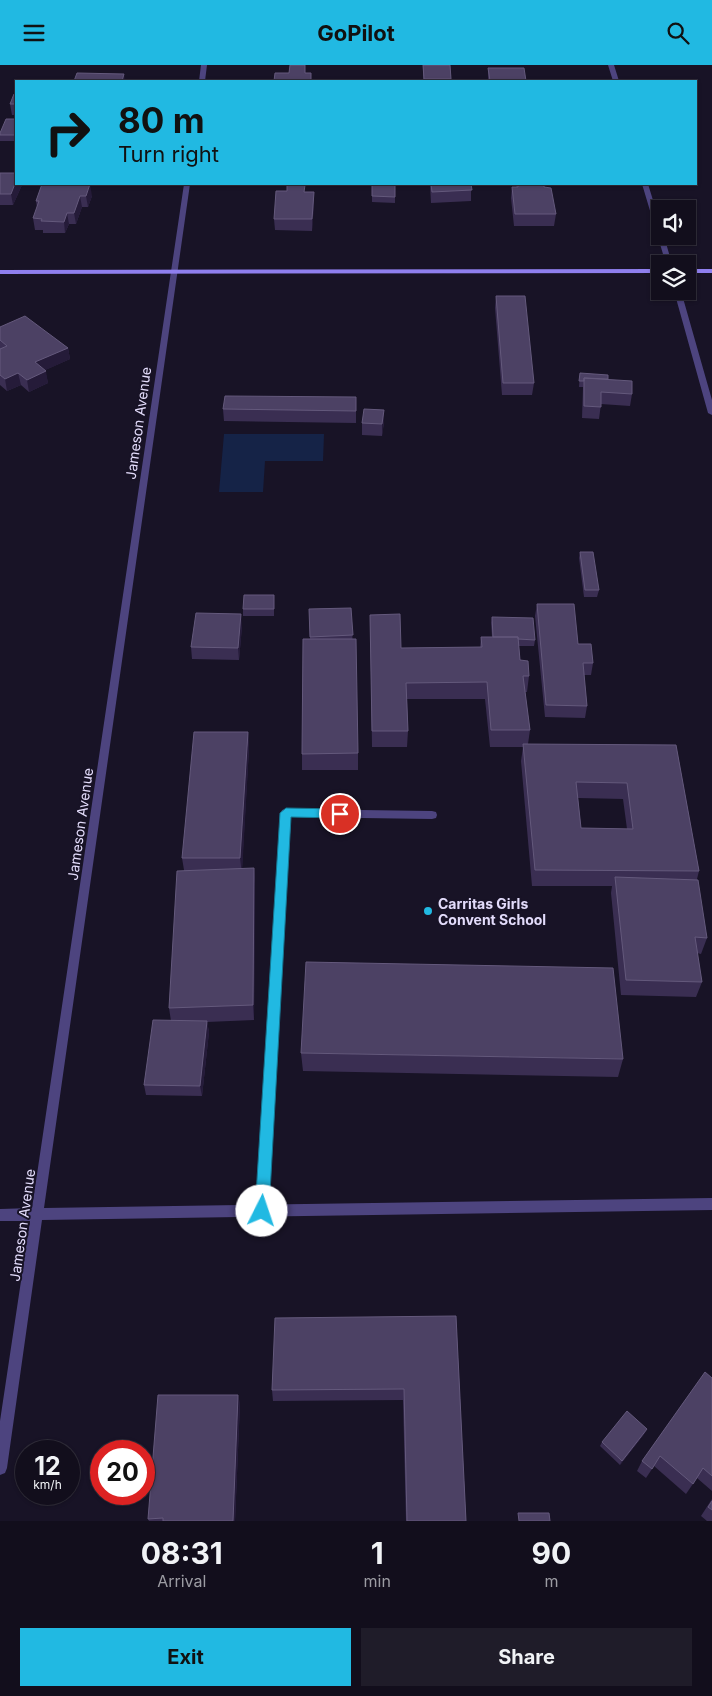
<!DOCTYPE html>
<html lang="en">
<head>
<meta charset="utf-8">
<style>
	body { margin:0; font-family:Inter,sans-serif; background:#1f1c29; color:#f1f3f6; height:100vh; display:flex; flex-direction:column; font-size:19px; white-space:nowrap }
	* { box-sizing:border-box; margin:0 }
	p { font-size:16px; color:#9c9ca3 }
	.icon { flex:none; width:28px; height:28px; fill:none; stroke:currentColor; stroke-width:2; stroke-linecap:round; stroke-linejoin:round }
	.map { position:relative; height:1456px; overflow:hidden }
	.details { display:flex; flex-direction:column; background:#120e1c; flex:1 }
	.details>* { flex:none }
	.guide { position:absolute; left:15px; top:15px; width:682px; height:105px; border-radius:0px; box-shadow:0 1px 4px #0004,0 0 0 1px #312e3b; background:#21b9e2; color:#111; overflow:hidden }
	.buttons { position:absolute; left:651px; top:135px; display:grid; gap:10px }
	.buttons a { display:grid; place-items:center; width:45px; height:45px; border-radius:0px; background:#120e1c; box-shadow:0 1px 4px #0004,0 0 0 1px #312e3b; font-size:25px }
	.speed { position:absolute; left:15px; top:1375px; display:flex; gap:10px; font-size:25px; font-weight:700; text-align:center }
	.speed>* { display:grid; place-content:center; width:65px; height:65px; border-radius:50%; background:#120e1c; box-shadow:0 1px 4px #0004,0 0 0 1px #312e3b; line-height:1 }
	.speed small { font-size:12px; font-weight:400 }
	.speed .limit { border:8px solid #d22; background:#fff; color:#111 }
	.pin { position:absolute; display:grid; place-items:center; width:42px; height:42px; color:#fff; margin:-21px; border:2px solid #fff; border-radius:50%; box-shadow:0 1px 5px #0007 }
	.me { position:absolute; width:55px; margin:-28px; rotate:4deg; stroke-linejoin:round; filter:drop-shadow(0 0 4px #0008) }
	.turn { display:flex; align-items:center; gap:18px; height:105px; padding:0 20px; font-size:22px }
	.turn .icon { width:65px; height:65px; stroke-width:2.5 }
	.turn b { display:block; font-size:35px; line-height:42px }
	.eta { display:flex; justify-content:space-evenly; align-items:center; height:85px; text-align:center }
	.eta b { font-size:30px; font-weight:700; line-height:35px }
	.action { display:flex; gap:10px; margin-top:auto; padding:10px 20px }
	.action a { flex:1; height:58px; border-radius:0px; background:#21b9e2; color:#111; font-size:20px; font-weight:700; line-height:58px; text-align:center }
	.action a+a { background:#1f1c29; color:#f1f3f6 }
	header { display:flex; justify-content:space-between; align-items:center; height:65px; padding:0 20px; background:#21b9e2; color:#111; font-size:22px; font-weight:700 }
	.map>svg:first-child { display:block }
	.water { fill:#152347 }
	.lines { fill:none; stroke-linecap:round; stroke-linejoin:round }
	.lane { fill:#4d447f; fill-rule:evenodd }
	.street { fill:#4d447f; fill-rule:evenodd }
	.secondary { fill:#8f7fee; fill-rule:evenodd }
	.wall { fill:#3a2e52; fill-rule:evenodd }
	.shaded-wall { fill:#251b39 }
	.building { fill:#4c4164; stroke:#64597c; fill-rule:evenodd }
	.route { fill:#21b9e2; stroke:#157893 }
	.poi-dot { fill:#21b9e2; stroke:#181326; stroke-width:2 }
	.labels { text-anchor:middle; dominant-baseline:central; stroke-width:4; stroke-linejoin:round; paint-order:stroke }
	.street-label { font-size:14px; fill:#e3dcfb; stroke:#181326 }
	.poi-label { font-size:14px; font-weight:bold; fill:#e3dcfb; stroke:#181326; text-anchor:start }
</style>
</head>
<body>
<header><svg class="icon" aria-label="menu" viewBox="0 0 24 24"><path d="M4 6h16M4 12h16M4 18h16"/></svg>GoPilot<svg class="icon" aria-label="search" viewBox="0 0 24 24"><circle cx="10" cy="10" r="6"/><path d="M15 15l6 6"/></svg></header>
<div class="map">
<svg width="712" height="1456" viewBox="0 0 712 1456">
	<rect width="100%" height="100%" fill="#181326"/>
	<path class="water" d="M224 369H324L323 396H265L263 427H219Z"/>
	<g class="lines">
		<path class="lane" d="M286 744 432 746 436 747 437 750 436 753 432 754 291 752 268 1146 266 1150 262 1152 258 1150 256 1146 281 748 282 745Z"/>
		<path class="street" d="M201 0H207L205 16H199Z
			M608 0H614L619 16H613Z
			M184 119H190L44 1143 712 1133V1145L42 1155 7 1403 5 1408 0 1410V1356L30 1156H0V1144L32 1143Z
			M642 119H648L660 158V171H664L672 199H666Z
			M674 226H681L712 335V350L708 348Z"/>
		<path class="secondary" d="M660 204V208L0 209V205Z
			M688 204H712V208H688Z"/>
	</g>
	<path class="wall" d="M423 0H450L451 16H455H423Z
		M488 3 526 16H488Z
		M16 29V50H12L10 39Z
		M16 54V76H0V68Z
		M0 108 22 120 13 140H0Z
		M42 119 92 131 88 142H82L76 159H69L65 168H43V165H35L33 153 37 143 36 136Z
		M372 119H395V138L372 137Z
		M430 119H471V136L431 138Z
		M517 119H544V122L556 149 554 161H514L511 133 512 122H516Z
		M305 127H314V138L312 166 275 165 274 154Z
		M496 231 534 318 532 330H502L495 243Z
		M0 262 68 283 70 294 45 305 48 318 29 327 21 320 7 326 0 320Z
		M580 308 608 314 632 329 630 341 601 339 599 354 582 353 583 322H579Z
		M223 344H356V358L224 356Z
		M384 345V357L382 371 362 370V358Z
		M580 487 599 525 597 532H584L579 493Z
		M274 530V551H243V544Z
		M537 539 578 579 593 598 591 610H584L587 641 585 653 545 652 535 551Z
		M351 543 358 688V705H302V689L310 574 309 544Z
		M370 550 401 583 480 582 481 572H492L491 558 492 552 535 575 534 581H519L520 595 529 611 527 627H525L530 665 528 679 676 680 699 806 697 814 707 873 701 889 697 888 702 917 696 932 621 930 611 828 612 821H532L521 696 523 682H490L485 634H407L408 666 407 682H372ZM578 733 623 734 627 764 581 763Z
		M242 561 239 595 192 594 191 582Z
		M248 667 249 683 242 803H254L255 819 254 955 207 957 209 967 202 1031 146 1030 144 1020 171 956 169 943 184 805 182 793Z
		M301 988 623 994 618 1012 303 1006Z
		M456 1251 466 1456H406L403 1335 273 1336 272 1325Z
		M712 1313V1426L697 1413 686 1429 654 1401 646 1413 637 1406 642 1396Z
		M240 1338 235 1456H149L148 1454Z
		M645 1368 620 1400 600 1381 602 1377Z
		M712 1434V1456H707L701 1451Z"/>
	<path class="shaded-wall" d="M124 9 125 16H122Z
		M16 116V119H21L22 120 13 140 11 129Z
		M90 119 92 131 88 142 86 131Z
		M314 127V138L312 166V154Z
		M80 131 82 142 76 159 74 148Z
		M67 148 69 159 65 168 64 157Z
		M68 283 70 294 37 309 35 297Z
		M46 306 48 318 29 327 27 315Z
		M18 308 21 320 7 326 5 314Z
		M384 345V357L382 371V359Z
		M241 549 242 561 239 595 238 583Z
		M248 667 249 683 242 809 240 793Z
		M254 803 255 819 254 955 253 940Z
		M207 956 209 967 202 1031 200 1021Z
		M238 1330 240 1338 235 1456H233Z
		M647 1364 645 1368 620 1400 622 1396Z"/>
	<path class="building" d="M290 0H305V8H311V16H274L275 8H289Z
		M423 0H450L451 14H424Z
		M488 3H524L526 16H490Z
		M77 8 124 9 122 16H74Z
		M14 29H16V39H10Z
		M6 54H16V70H0V68Z
		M0 108H16V116L11 129H0Z
		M42 119H90L86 131H80L74 148H67L64 157 41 156 42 154 33 153 39 136H36Z
		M372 119H395V132L372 131Z
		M431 119H471L472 125 432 127Z
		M518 119H544V122L551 123 556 149H515L512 122H518Z
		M287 120H305L304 127H314L312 154H274L276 126H287Z
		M496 231H525L534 318H503Z
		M25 251 68 283 35 297 46 306 27 315 18 308 5 314 0 310V284L7 281 0 275V262Z
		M580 308 608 310V314L584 313V316H579Z
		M584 313 632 316V329L601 327V342L584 341Z
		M225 331 356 332V346L223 344Z
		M364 344 384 345 382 359 362 358Z
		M580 487H593L599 525H585Z
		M244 530H274V544H243Z
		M537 539H574L578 579H591L593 598H583L587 641 546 640Z
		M351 543 353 570 310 572 309 544Z
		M196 548 241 549 238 583 191 582Z
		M400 549 401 583 482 582 481 572H518L520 595 528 596 529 611H523L530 665H491L487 617 406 618 408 666H372L370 550Z
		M492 552 533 553 535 575 518 574V572H493Z
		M303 574H356L358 688 302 689Z
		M194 667H248L240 793H182Z
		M523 679 676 680 699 806 535 805ZM576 717 627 718 633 764 581 763Z
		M254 803 253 940 169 943 177 806Z
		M615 812 698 815 707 873 695 872 702 917 626 915Z
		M306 897 613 903 623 994 301 988Z
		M153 955 207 956 200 1021 144 1020Z
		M456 1251 466 1456H407L404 1324 272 1325 275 1253Z
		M705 1307 712 1313V1411L703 1403 693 1419 660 1391 652 1404 642 1396Z
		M158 1330H238L233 1456H163V1453L148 1454Z
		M627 1346 647 1364 622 1396 602 1377Z
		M712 1436V1445L708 1442Z
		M518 1448H549L550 1456H519Z"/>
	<path class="route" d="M286 743 340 744 346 749 340 753 291 752 269 1146 267 1151 262 1153 257 1151 255 1146 280 748Z"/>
	<circle class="poi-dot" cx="428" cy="846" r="5"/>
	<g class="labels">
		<g class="street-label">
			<text transform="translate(138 358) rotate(-82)">Jameson Avenue</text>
			<text transform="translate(80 759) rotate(-82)">Jameson Avenue</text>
			<text transform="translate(22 1160) rotate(-82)">Jameson Avenue</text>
		</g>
		<g class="poi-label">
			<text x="438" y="838">Carritas Girls<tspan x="438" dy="16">Convent School</tspan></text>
		</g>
	</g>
</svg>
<div class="buttons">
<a><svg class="icon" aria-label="sound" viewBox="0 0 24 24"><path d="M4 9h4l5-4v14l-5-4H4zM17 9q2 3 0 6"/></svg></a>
<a><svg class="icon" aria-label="layers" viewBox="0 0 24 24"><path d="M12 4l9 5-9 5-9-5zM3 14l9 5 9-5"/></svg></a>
</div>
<div class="speed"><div>12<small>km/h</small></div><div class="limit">20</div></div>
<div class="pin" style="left:340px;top:749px;background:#d93025"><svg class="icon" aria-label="arrive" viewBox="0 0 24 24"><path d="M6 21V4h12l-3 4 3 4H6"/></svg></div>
<svg class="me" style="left:262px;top:1146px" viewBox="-20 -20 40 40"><circle r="19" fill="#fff"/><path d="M0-13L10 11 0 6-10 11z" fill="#21b9e2"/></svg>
<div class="guide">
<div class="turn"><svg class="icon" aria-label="right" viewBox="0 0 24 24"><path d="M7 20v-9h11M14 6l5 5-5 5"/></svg><div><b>80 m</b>Turn right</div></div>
</div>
</div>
<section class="details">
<div class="eta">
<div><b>08:31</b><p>Arrival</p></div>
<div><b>1</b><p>min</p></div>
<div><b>90</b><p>m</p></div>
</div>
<div class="action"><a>Exit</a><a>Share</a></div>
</section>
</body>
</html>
